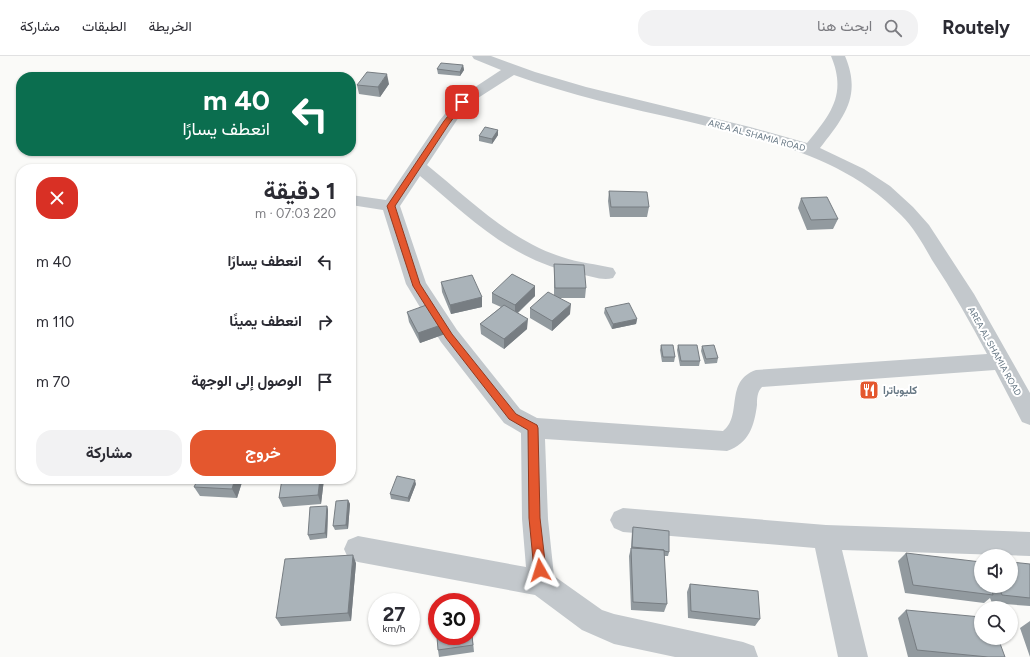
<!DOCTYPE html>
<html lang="ar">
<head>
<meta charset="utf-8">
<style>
	body { margin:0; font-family:Figtree,Vazirmatn,sans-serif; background:#f2f2f3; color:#2b2b33; direction:rtl; height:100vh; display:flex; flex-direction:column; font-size:15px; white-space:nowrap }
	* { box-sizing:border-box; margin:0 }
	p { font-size:13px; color:#7c7c81 }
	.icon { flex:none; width:22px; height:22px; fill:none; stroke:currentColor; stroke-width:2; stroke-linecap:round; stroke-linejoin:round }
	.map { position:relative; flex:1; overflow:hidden; direction:ltr }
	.side { position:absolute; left:16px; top:108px; width:340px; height:320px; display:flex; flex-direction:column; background:#fff; border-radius:16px; box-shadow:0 1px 3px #0004; direction:rtl }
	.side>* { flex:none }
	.hud { position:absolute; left:16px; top:16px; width:340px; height:84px; border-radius:16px; box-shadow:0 1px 3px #0004; direction:rtl; background:#0b6e4f; color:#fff; overflow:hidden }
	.controls { position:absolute; left:974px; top:493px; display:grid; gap:8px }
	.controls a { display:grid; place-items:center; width:44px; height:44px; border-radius:50%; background:#fff; box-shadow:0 1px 3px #0004; font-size:20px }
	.speed { position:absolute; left:368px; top:537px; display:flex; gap:8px; font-size:20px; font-weight:700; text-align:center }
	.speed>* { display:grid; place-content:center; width:52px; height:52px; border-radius:50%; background:#fff; box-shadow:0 1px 3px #0004; line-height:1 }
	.speed small { font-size:10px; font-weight:400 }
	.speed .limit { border:6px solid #d22; background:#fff; color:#111 }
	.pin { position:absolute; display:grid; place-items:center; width:34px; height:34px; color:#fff; margin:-17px; border-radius:8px; box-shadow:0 2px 6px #0006 }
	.me { position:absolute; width:44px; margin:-22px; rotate:354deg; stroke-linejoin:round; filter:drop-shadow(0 0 3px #0008) }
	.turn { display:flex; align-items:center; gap:14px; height:84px; padding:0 20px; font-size:18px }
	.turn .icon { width:52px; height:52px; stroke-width:2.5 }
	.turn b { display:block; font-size:28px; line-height:34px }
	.round { display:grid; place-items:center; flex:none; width:42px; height:42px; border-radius:16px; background:#f2f2f3 }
	.head { display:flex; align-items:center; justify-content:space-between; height:68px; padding:0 20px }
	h1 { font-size:24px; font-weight:700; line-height:30px }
	.action { display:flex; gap:8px; margin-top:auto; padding:8px 20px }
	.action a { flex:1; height:46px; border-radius:16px; background:#e4572e; color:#fff; font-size:16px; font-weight:700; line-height:46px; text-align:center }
	.action a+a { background:#f2f2f3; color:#2b2b33 }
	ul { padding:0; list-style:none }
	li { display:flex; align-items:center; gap:12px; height:60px; padding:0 20px }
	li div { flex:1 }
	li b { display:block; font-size:15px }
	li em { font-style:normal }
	header { display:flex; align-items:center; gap:24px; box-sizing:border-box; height:56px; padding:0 20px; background:#fff; border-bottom:1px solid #e1e1e2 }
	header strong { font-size:19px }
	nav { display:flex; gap:22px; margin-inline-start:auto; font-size:14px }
	.search { width:280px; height:36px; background:#f2f2f3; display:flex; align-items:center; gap:10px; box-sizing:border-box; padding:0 14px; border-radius:16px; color:#7c7c81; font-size:15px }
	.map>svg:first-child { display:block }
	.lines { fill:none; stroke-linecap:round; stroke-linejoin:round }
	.street { fill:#c3c8cc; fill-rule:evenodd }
	.wall { fill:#929a9f }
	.shaded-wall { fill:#777d82 }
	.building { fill:#aab3b9; stroke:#777d82 }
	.route { fill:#e4572e; stroke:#94391e }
	.labels { text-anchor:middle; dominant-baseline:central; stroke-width:4; stroke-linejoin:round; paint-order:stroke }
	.far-street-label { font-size:9px; fill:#657683; stroke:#fff }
	.poi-label { font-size:11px; font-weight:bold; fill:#657683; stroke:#fff; text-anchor:start }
</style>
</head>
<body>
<header>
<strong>Routely</strong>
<div class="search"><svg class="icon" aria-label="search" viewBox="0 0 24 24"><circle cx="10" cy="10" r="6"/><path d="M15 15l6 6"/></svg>ابحث هنا</div>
<nav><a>الخريطة</a><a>الطبقات</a><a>مشاركة</a></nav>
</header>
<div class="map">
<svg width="1030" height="601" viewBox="0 0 1030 601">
	<rect width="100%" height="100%" fill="#fafaf8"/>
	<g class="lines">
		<path class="street" d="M472 0H491L535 16 586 31 750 71 807 87C831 58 847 38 831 0H845C862 40 844 61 820 92L864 113 890 130 913 151 929 169 974 238 1030 337V369L1022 366 995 314 762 331C757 336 757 343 757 349 754 371 749 387 727 395L545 383 548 463 554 520 602 554 614 558 743 586 754 590 758 601H675L614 588 582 574 535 539 358 506 348 502 344 493 348 484 358 480 526 511 522 463 521 377 504 367 441 286 406 228 383 154 351 149V139L386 144 440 64 457 43 501 14 474 3ZM514 19C570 39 628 52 686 65 765 84 842 99 901 159 914 172 923 188 932 204 952 234 970 266 987 298L756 314C724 325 743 360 723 375L537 362 520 353 457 274 426 227 400 150 420 120C470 162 513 206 580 218 591 220 602 225 613 222L616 217 613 212C596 208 579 207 562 201 510 185 468 142 427 109L467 49Z
			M623 452 826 469 1030 476V500L842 494 868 601H838L815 492 623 476 614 472 610 464 614 456Z"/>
	</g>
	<path class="wall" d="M463 9 464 14 460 20 438 18 437 13Z
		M389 28 380 41 359 38 357 29Z
		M498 74V79L492 88 479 85V80Z
		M609 135 649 151 647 161H610L608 145Z
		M801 142 838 163 833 173 807 174 798 152Z
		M554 208 586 232 585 242H560L570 258 552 275 530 262V252L554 239Z
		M441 226 482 241V251L451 258 442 236Z
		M535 230V240L518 257 527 273 504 293 481 278 480 268 501 251 492 247V237Z
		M605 252 637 263 636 268 612 273 604 257Z
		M407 256 444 268 445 278 420 287 409 266Z
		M661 289 675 301 674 306H662L660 294Z
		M678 289 700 305 699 310H680L677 294Z
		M702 290 718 302 717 307 705 308 701 295Z
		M243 423 237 442 200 440 194 431Z
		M282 423H324L321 448 283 451 279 442Z
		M416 428 409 446 391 443 390 438Z
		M348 444 350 448 348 473 335 474 333 470Z
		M327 450 328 454 327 482 310 484 308 479Z
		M633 471 669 496 668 500H664L667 548 664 556 631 554 629 500 631 492 632 475Z
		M906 497 981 530H1011L1030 508V550L992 547 990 542 984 547 905 537 898 505Z
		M356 507 351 565 281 570 276 562Z
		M690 528 760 563 755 570 688 562 687 536Z
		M906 554 1005 601H908L898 562Z
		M471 565 474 596 439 601 438 594Z
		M1030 565V601L1020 572Z"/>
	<path class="shaded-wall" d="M463 9 464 14 460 20V16Z
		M387 18 389 28 380 41 378 31Z
		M498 74V79L492 88V83Z
		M535 230V240L515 259V249Z
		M482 241V251L451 258 450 249Z
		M571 248 570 258 552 275V265Z
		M528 263 527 273 504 293V283Z
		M637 263 636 268 612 273 613 268Z
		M444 268 445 278 420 287 418 277Z
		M235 423H243L237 442 232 433Z
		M320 423H324L321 448 318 439Z
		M415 424 416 428 409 446 408 442Z
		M348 444 350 448 348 473 346 469Z
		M327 450 328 454 327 482 325 477Z
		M353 499 356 507 351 565 348 557Z"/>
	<path class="building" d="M441 7 463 9 460 16 437 13Z
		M367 16 387 18 378 31 357 29Z
		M485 71 498 74 492 83 479 80Z
		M235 111 256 113H233Z
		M609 135 647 136 649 151H611Z
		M827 141 838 163 811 164 801 142Z
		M554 208 584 209 586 232H555Z
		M512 218 535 230 515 249 492 237Z
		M472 219 482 241 450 249 441 226Z
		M548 236 571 248 552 265 530 252Z
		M432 247 444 268 418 277 407 256Z
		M629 247 637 263 613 268 605 252Z
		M504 249 528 263 504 283 480 268Z
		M661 289H673L675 301H663Z
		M678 289H697L700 305H681Z
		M714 289 718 302 706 303 702 290Z
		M397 420 415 424 408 442 390 438Z
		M198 423H235L232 433 194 431Z
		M282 423H320L318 439 279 442Z
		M348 444 346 469 333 470 336 445Z
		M327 450 325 477 308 479 310 451Z
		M633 471 669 475V496L664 495V494L632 491Z
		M631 492 664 494 667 548 633 546Z
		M906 497 981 506V530H991L993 539 913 529Z
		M353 499 348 557 276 562 285 503Z
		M1011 506 1030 508V542L1002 539 998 530H1011Z
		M690 528 758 535 760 563 691 555Z
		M906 554 981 561V582H998L1005 601H988L917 594Z
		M435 555H437V580H471V569L473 589 438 594Z"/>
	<path class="route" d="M460 45 465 46 449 68 395 150 420 228 452 278 516 358 537 369 538 372 540 462 546 514 544 518 540 520 536 518 534 514 529 462 528 374 509 363 446 282 413 230 387 150 444 65Z"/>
	<defs>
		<g id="restaurant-square" transform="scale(1)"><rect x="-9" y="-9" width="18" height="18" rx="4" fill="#e4572e" stroke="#fff"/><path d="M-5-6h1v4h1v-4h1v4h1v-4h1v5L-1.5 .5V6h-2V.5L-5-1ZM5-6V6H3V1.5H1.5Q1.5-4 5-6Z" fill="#fff"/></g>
	</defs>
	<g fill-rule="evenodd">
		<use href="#restaurant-square" x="869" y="334"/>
	</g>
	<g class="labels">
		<g class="far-street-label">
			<text transform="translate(757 79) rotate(15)">AREA AL SHAMIA ROAD</text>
			<text transform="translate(995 295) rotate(61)">AREA AL SHAMIA ROAD</text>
		</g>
		<g class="poi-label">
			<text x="883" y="334">كليوباترا</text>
		</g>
	</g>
</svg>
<div class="controls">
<a><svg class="icon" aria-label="sound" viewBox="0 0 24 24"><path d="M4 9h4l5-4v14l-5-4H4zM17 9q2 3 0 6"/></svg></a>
<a><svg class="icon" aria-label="search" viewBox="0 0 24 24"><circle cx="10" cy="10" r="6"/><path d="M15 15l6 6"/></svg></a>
</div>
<div class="speed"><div>27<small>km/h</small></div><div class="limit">30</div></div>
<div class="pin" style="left:462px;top:46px;background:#d93025"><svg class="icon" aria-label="arrive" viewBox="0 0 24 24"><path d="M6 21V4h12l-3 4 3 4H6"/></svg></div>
<svg class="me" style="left:540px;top:514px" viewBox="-20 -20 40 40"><path d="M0-17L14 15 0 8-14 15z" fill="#e4572e" stroke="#fff" stroke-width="4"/></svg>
<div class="hud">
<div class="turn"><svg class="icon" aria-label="left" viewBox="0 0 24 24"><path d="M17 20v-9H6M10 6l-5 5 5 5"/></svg><div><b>40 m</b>انعطف يسارًا</div></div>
</div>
<section class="side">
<div class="head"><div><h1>1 دقيقة</h1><p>220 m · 07:03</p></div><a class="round" style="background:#d93025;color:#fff"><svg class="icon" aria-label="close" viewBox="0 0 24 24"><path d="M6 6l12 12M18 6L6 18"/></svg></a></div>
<ul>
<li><svg class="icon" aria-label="left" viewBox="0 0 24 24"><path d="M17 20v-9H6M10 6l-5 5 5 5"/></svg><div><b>انعطف يسارًا</b></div><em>40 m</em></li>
<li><svg class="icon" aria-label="right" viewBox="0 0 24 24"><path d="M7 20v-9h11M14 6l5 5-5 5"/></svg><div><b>انعطف يمينًا</b></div><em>110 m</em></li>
<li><svg class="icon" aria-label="arrive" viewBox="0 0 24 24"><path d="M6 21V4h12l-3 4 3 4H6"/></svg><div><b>الوصول إلى الوجهة</b></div><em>70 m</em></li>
</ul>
<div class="action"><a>خروج</a><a>مشاركة</a></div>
</section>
</div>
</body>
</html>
